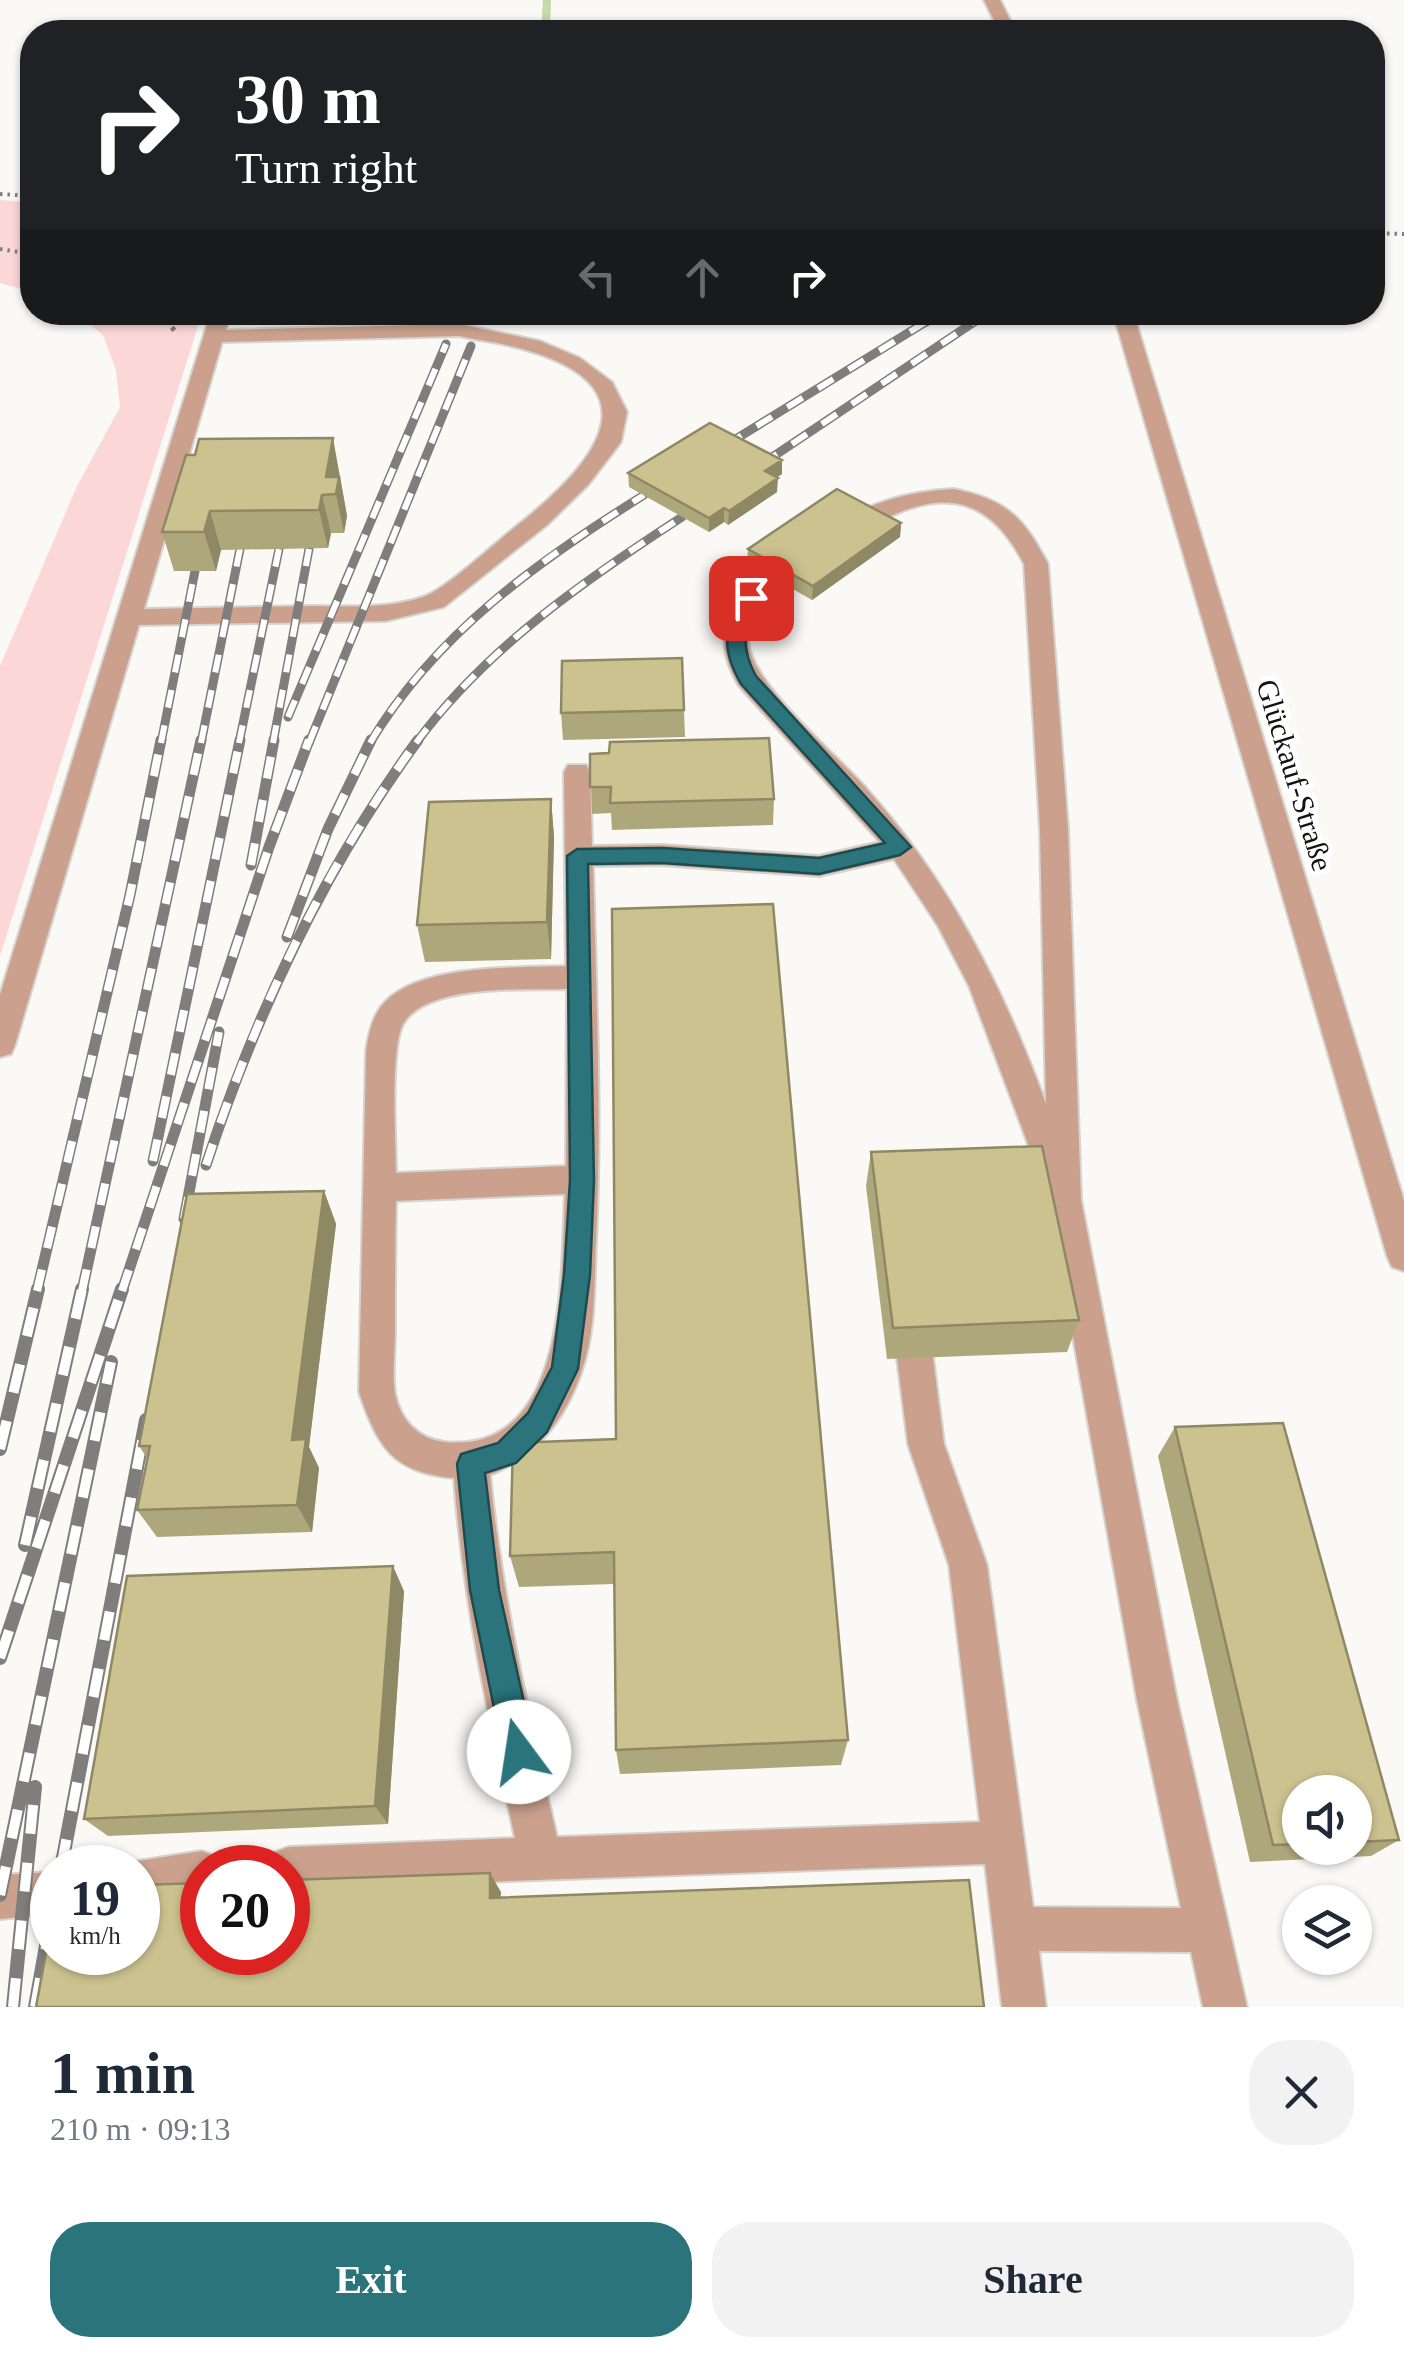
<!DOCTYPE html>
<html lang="en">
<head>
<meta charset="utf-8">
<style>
	body { margin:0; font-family:Georgia,serif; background:#f2f2f3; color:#1f2937; height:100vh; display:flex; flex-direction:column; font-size:38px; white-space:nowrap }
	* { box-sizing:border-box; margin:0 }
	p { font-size:32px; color:#747a83 }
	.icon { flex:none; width:55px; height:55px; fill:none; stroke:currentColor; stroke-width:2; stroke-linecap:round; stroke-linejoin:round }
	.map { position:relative; height:2007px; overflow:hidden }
	.drawer { display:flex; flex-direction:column; background:#fff; flex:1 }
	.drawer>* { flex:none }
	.guide { position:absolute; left:20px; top:20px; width:1365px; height:305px; border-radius:40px; box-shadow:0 2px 8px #0004; background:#202124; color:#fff; overflow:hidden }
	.fabs { position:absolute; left:1282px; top:1775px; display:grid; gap:20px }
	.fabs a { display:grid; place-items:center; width:90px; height:90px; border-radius:50%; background:#fff; box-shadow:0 2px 8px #0004; font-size:50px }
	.speed { position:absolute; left:30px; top:1845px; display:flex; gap:20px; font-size:50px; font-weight:700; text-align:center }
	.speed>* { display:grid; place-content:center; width:130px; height:130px; border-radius:50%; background:#fff; box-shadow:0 2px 8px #0004; line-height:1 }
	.speed small { font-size:25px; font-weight:400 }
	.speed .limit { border:15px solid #d22; background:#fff; color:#111 }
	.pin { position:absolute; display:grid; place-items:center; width:85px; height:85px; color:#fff; margin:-42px; border-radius:20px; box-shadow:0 5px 15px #0006 }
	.me { position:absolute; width:110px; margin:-55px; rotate:346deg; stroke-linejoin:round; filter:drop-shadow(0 0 8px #0008) }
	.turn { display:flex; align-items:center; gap:35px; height:210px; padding:0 50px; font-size:45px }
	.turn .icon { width:130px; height:130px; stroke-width:2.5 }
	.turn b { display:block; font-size:70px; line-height:85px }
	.lanes { display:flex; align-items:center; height:95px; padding:0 50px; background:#0003; justify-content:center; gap:50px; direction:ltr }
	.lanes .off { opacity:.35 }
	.round { display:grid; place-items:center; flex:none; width:105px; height:105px; border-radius:40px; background:#f2f2f3 }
	.headline { display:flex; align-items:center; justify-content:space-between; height:170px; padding:0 50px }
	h1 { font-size:60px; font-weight:700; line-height:75px }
	.cta { display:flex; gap:20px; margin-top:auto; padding:20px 50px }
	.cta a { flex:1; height:115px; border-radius:40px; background:#2b747c; color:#fff; font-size:40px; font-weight:700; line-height:115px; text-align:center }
	.cta a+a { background:#f2f2f3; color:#1f2937 }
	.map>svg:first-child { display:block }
	.green { fill:#fcd7d7 }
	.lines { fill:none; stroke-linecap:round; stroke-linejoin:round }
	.stream { fill:#c6d9a9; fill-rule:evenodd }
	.lane-casing { stroke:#d6d4d1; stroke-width:4 }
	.street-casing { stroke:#d6d4d1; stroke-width:4 }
	.path-far1 { stroke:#807f7d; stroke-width:4; stroke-dasharray:2.5 5; stroke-linecap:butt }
	.path { stroke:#807f7d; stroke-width:5; stroke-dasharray:4 6; stroke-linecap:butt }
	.lane { fill:#cba18d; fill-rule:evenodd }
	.street { fill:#cba18d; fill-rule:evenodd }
	.rail-far3-casing { stroke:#7f7e7c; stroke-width:8 }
	.rail-far2-casing { stroke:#7f7e7c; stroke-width:9 }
	.rail-far1-casing { stroke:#7f7e7c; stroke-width:11 }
	.rail-casing { stroke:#7f7e7c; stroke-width:14 }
	.rail-far3 { stroke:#fff; stroke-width:5; stroke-dasharray:14; stroke-linecap:butt }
	.rail-far2 { stroke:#fff; stroke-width:6; stroke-dasharray:18; stroke-linecap:butt }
	.rail-far1 { stroke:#fff; stroke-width:8; stroke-dasharray:22; stroke-linecap:butt }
	.rail { stroke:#fff; stroke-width:10; stroke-dasharray:29; stroke-linecap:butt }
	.wall { fill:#afa77c; fill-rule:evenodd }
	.shaded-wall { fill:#8f8865 }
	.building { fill:#ccc290; stroke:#8f8865; stroke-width:2.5 }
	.route { fill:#2b747c; stroke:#1c4b51; stroke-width:2.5 }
	.labels { text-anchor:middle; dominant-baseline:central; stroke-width:10; stroke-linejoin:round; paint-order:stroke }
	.street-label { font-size:30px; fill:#131211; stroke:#fff }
</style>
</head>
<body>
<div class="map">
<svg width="1404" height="2007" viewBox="0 0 1404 2007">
	<rect width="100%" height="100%" fill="#fbf9f6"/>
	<path class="green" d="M0 200 32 203V292L0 283Z
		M76 313H202L0 956V666L77 486 120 407 116 370 103 335Z"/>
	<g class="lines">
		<path class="stream" d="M543 0H551L550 32H541Z"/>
		<g class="lane-casing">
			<path id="lane" d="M211 312H231L226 330 459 324 540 341 580 358 612 382 627 412 621 442 588 485 547 525 444 607 386 621 139 625 15 1045 11 1054 0 1057V995ZM459 336C481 341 504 343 526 350 664 390 587 471 514 528 493 545 446 589 423 597 388 609 348 606 311 606 255 607 199 608 144 609L222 342Z
				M954 489C1007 500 1023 517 1048 564L1068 829 1081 1200 1177 1700 1247 2007H1203L1191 1952 1039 1951 1046 2007H1002L985 1864 288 1889V1868H267L273 1853 288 1847 515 1838C489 1719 463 1601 454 1478 392 1472 378 1447 359 1392L366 1052C368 1037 371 1021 380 1008 412 963 517 968 566 966L564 772 568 765H586L590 772 592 846 662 845 819 856 880 842 739 686C699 618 748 588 800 553L808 551 820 558C797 587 745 596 748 641 751 684 835 753 866 788 949 881 1003 987 1046 1104L1040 829 1024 564C991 499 946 487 881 521 869 527 859 536 846 539L834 532C861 501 915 491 954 489ZM894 859 938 926 969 986 1049 1200 1137 1700 1181 1908 1033 1907 987 1565 944 1444 933 1358 927 1347 915 1342 903 1347 897 1358 908 1444 949 1565 980 1822 557 1837C529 1716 502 1598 490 1475 537 1456 566 1418 582 1370 596 1329 594 1283 596 1241 602 1116 596 991 593 866L662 865 819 876ZM567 989 566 1166 396 1173C396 1144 389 1041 405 1021 431 984 525 990 567 989ZM565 1194C561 1276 568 1454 445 1442 418 1439 400 1420 395 1393 392 1374 395 1351 395 1332 395 1288 395 1245 396 1201Z
				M202 1851 217 1857 221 1868H202V1893L138 1903V1868L123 1867 138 1861Z
				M52 1872V1914L0 1919V1875Z"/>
		</g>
		<g class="street-casing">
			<path id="street" d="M984 0H1000L1016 32H1000Z
				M1113 312H1133L1404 1201V1271L1392 1267 1387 1256Z"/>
		</g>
		<path class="path-far1" d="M0 194 32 196
			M1372 233 1404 234
			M0 249 32 254
			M158 312 168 323"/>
		<path class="path" d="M165 320 176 332"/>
		<use href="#lane" class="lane"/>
		<use href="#street" class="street"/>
		<g class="rail-far3-casing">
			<path id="rail-far3" d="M925 323 943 312
				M973 323 989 312"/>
		</g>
		<g class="rail-far2-casing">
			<path id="rail-far2" d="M726 445 929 320
				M762 464 977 320
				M288 717 446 344
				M161 743 195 571
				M201 743 240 549
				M239 743 279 549
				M273 743 309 549
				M309 743 471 346
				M370 743C435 634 538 561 644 495
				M416 743C486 648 585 580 682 517"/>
		</g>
		<g class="rail-far1-casing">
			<path id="rail-far1" d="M251 865 274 740
				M287 937 328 829 371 740
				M153 1161 240 740
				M206 1165C256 1013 323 870 418 740
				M184 1219 219 1032
				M37 1291 130 895 161 740
				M82 1291 201 740
				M122 1291 269 847 309 740"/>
		</g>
		<g class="rail-casing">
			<path id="rail" d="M0 1449 38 1289
				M25 1545 82 1289
				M0 1658 122 1289
				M61 1868 146 1420
				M0 1895 111 1362
				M13 2007 35 1787
				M35 2007 52 1913"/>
		</g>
		<use href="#rail-far3" class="rail-far3"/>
		<use href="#rail-far2" class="rail-far2"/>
		<use href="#rail-far1" class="rail-far1"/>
		<use href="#rail" class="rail"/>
	</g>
	<path class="wall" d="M186 455 340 476 347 516 344 533H331L328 548 221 550 216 571H174L162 532Z
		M782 460V474L777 477V492L728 525 724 522 709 532 629 487 628 473Z
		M901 523 900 537 812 600 747 563 748 549Z
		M684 710 685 737 563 740 561 713Z
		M590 754 774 799 773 825 612 830 611 813 592 814Z
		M551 799 554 837 551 959 425 962 417 925Z
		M871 1152 1079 1320 1067 1352 887 1359 866 1186Z
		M324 1191 336 1224 309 1447 319 1468 312 1532 157 1537 137 1510 147 1458 139 1446Z
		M1175 1427 1399 1840 1371 1856 1250 1862 1158 1456ZM1300 1792H1355V1848H1300Z
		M513 1443 848 1740 841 1765 620 1774 616 1750 614 1584 519 1587 510 1556Z
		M404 1591 388 1824 108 1836 84 1819Z"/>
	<path class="shaded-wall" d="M333 438 347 516 344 533 336 494 326 477Z
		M782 460V474L765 485V471Z
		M778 478 777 492 728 525 729 511Z
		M322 495 331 533 328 548 319 510Z
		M724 508V522L709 532V518Z
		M210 511 221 550 216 571 204 532Z
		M901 523 900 537 812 600 813 586Z
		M551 799 554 837 551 959 547 922Z
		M324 1191 336 1224 309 1447 319 1468 312 1532 297 1505 292 1440Z
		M393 1566 404 1591 388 1824 375 1806Z
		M490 1873 501 1892 500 1916 490 1898Z"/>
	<path class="building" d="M710 423 782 460 765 471 778 478 729 511 724 508 709 518 628 473Z
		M333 438 326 477H339L336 494 322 495 319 510 210 511 204 532H162L186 455H195L199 439Z
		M837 489 901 523 813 586 748 549Z
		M682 658 684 710 561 713 562 661Z
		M769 738 774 799 610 803 611 787H590V754L609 753 610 742Z
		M551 799 547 922 417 925 429 802Z
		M773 904 848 1740 616 1750 614 1552 510 1556 513 1443 616 1439 612 909Z
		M1042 1146 1079 1320 893 1328 871 1152Z
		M324 1191 292 1440 306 1439 297 1505 137 1510 150 1446H139L187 1194Z
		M1283 1423 1399 1840 1355 1842V1792H1300V1844L1273 1845 1175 1427Z
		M393 1566 375 1806 84 1819 127 1576Z
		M490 1873V1898L969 1880 984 2007H36L52 1920V1952H138V1885L202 1883V1952H288V1880Z"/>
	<path class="route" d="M751 592 760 598C743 625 740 647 756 676L911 847 900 855 819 874 662 863 588 864 594 1180 590 1275 578 1369 547 1432 516 1463 485 1473 499 1590 535 1752 530 1763 519 1768 508 1763 503 1752 470 1590 457 1464 461 1454 498 1443 528 1413 552 1367 564 1275 570 1180 567 856 577 849 662 848 819 858 885 843 741 684C721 650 723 627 745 594Z"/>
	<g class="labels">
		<g class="street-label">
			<text transform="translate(1295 775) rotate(73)">Glückauf-Straße</text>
		</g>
	</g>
</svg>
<div class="fabs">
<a><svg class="icon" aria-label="sound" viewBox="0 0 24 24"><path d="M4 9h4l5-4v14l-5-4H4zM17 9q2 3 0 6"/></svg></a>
<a><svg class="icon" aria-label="layers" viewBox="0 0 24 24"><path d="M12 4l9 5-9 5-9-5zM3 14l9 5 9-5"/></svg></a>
</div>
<div class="speed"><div>19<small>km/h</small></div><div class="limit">20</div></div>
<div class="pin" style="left:751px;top:598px;background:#d93025"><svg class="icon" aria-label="arrive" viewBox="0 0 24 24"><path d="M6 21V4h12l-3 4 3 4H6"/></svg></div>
<svg class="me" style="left:519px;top:1752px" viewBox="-20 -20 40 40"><circle r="19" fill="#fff"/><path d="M0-13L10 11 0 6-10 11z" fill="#2b747c"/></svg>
<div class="guide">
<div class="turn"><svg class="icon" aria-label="right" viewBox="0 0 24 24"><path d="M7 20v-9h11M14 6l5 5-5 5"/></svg><div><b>30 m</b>Turn right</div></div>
<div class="lanes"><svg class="icon off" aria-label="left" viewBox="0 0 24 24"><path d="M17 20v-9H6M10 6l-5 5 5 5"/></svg><svg class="icon off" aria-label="ahead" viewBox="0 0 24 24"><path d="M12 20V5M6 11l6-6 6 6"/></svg><svg class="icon" aria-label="right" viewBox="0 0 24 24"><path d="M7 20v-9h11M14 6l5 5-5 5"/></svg></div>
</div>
</div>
<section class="drawer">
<div class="headline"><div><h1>1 min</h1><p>210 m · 09:13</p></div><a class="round"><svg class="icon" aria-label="close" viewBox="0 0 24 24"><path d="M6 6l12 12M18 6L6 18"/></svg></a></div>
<div class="cta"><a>Exit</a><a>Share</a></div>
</section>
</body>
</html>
